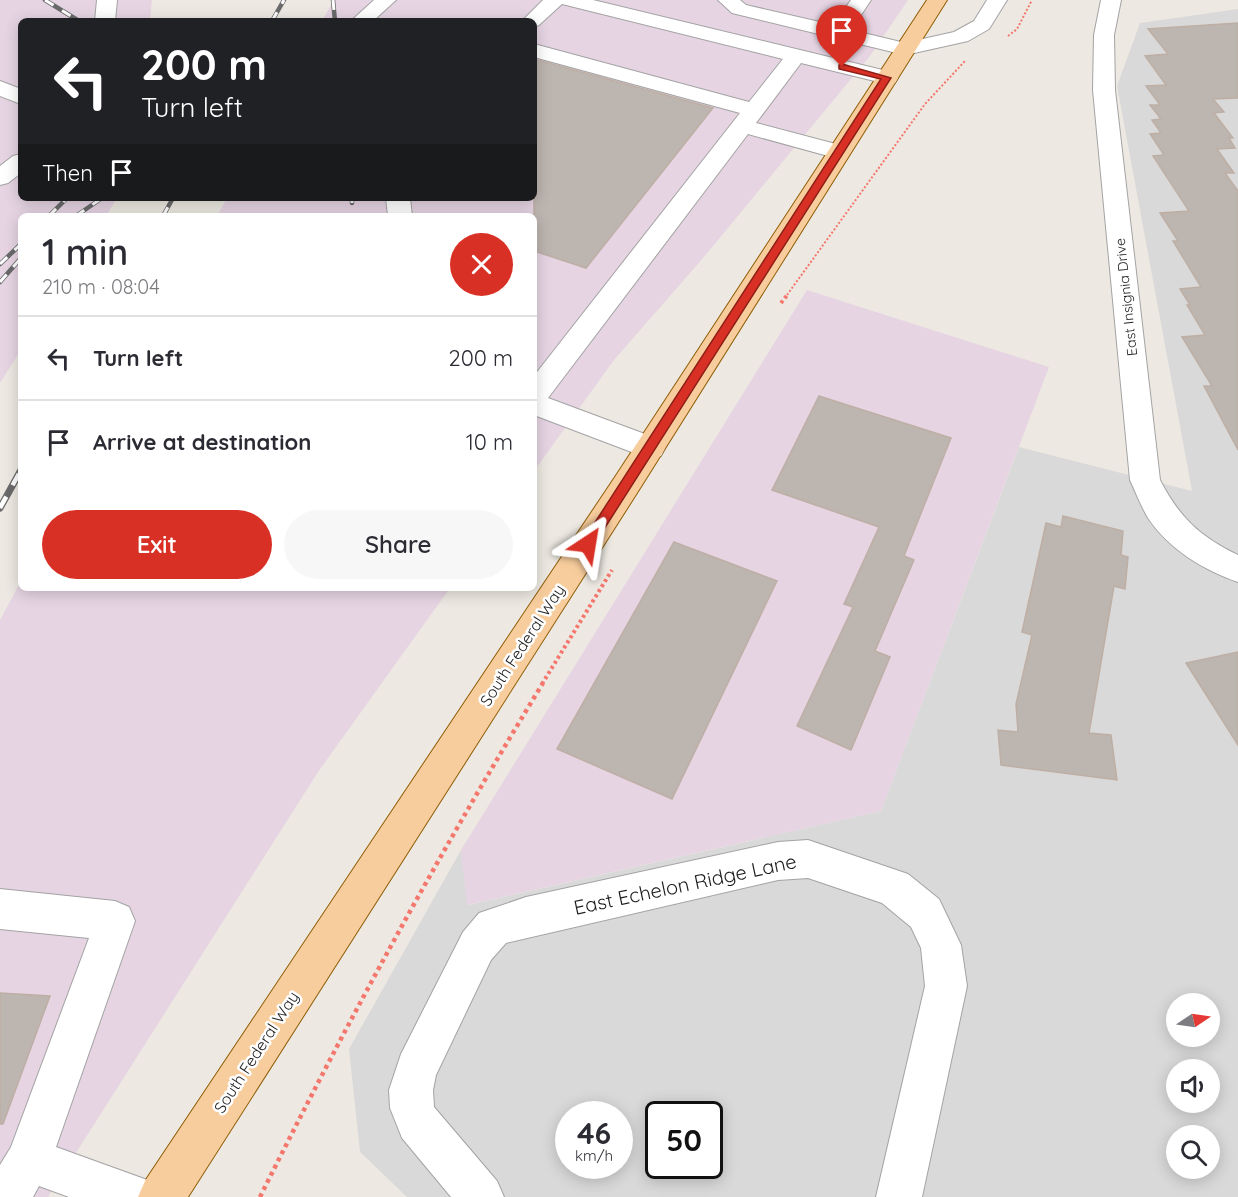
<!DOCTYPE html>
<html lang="en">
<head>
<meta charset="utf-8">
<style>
	body { margin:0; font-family:Quicksand,sans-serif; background:#f7f7f7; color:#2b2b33; height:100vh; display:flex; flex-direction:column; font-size:22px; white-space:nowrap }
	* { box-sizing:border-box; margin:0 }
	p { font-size:20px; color:#7c7c81 }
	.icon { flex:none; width:33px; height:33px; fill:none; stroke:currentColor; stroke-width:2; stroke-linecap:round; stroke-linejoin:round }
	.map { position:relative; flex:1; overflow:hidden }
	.sheet { position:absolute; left:18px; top:213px; width:519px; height:378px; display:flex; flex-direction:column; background:#fff; border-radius:9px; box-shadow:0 3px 15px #0003 }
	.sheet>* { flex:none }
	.top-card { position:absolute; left:18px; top:18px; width:519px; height:183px; border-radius:9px; box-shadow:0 3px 15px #0003; background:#202124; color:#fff; overflow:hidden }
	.needle { width:39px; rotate:77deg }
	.buttons { position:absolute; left:1166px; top:993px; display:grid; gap:12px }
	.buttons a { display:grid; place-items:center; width:54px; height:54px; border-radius:50%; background:#fff; box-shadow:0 3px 15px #0003; font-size:30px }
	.speed { position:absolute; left:555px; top:1101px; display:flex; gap:12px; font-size:30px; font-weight:700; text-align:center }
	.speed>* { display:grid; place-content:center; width:78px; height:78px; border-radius:50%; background:#fff; box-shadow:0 3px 15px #0003; line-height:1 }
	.speed small { font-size:15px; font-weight:400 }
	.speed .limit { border:3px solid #111; border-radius:9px; background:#fff; color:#111 }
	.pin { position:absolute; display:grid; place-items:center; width:51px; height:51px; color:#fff; margin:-62px -26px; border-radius:50% 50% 50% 0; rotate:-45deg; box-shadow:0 0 6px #0007 }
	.pin .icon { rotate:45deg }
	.me { position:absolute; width:66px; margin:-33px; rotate:33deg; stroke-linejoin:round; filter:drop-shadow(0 0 4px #0008) }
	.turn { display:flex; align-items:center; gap:21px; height:126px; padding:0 24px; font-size:27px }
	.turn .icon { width:78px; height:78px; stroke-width:2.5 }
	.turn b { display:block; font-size:42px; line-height:51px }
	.then { display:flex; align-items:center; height:57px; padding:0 24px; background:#0003; gap:12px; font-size:22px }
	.round { display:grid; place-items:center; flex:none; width:63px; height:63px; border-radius:32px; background:#f7f7f7 }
	.overview { display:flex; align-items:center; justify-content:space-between; height:102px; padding:0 24px }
	h1 { font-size:36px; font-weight:600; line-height:45px }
	.cta { display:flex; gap:12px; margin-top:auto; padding:12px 24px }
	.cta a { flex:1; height:69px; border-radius:36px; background:#d93025; color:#fff; font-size:24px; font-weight:600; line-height:69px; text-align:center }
	.cta a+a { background:#f7f7f7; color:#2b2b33 }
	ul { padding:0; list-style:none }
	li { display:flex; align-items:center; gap:18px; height:84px; padding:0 24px; border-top:2px solid #e1e1e2 }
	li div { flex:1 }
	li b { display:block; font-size:22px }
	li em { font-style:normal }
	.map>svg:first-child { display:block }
	.residential { fill:#dad9d9; fill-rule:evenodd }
	.industrial { fill:#e6d4e3 }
	.building { fill:#bdb5af; stroke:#beafa5; stroke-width:1.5 }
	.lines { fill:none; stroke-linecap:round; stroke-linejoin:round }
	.minor-casing { stroke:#a3a3a3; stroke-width:2 }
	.major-casing { stroke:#8e5d06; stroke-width:2 }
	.path-far2 { stroke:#f4766c; stroke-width:2; stroke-dasharray:2 2; stroke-linecap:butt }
	.path-far1 { stroke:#f4766c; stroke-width:4; stroke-dasharray:3 3; stroke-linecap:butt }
	.path { stroke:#f4766c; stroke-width:4.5; stroke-dasharray:4 4; stroke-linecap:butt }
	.minor { fill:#fff; fill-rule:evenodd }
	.major { fill:#f8cd9d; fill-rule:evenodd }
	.rail-far1-casing { stroke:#6a6a6a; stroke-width:4.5 }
	.rail-casing { stroke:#6a6a6a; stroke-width:7 }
	.rail-far1 { stroke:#fff; stroke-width:3; stroke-dasharray:10; stroke-linecap:butt }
	.rail { stroke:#fff; stroke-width:4.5; stroke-dasharray:13; stroke-linecap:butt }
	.route { fill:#d93025; stroke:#8d1f18; stroke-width:1.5 }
	.labels { text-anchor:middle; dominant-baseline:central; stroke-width:5; stroke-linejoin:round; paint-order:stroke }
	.far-street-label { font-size:14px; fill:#1c1c1c; stroke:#fff }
	.street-label { font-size:16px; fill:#1c1c1c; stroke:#fff }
	.near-street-label { font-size:20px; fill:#1c1c1c; stroke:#fff }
</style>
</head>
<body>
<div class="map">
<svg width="1238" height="1197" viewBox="0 0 1238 1197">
	<rect width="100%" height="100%" fill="#ede9e2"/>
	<path class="residential" d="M1238 9V1197H407L360 1152 349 1049 461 850 468 905 881 811 1019 447 1192 491 1117 86 1140 23ZM1176 1004H1209V1036H1176ZM1176 1070H1209V1102H1176ZM568 1114H620V1166H568ZM658 1114H710V1166H658ZM1176 1136H1209V1168H1176Z"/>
	<path class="industrial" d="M0 0H152L150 21H21V198H117L106 216H21V350L0 383Z
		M334 0H908L870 56 704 257 614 360 534 471V216H217L227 198H534V21H322Z
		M807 290 1049 367 881 811 467 905 461 850Z
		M21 581V588H450L318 772 48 1197H0V620Z"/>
	<path class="building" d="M1238 23V98L1213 99 1224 112 1214 113 1233 138H1229L1235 148 1217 149 1234 173H1225L1238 191V450L1204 386H1212L1182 337 1205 335 1187 305H1190L1180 289 1201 287 1173 241H1178L1160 213 1189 211 1153 156 1164 155 1150 134 1161 133 1152 120 1161 119 1150 105H1160L1146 86 1166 85 1145 56 1168 54 1148 29Z
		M534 59 713 108 586 268 534 251Z
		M819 396 951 438 904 556 914 560 875 651 890 657 851 750 797 726 853 607 844 604 879 527 772 490Z
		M1063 516 1123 531 1121 555 1128 557 1125 589 1114 586 1089 733 1111 735 1117 780 1001 765 998 730 1018 732 1016 704 1032 635 1022 632 1046 523 1061 527Z
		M674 542 777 581 672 799 557 749Z
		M1238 652V745L1186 663Z
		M0 993 50 996 3 1124H0Z"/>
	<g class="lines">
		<g class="minor-casing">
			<path id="minor" d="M97 0H117L115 21H95Z
				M374 0H396L373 21H351Z
				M543 0H593L895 73 898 78 895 83 887 84 801 63 756 123 847 147 851 152 847 157 839 159 748 134 548 398 661 440 665 448 661 456 650 459 534 415V376L740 113 534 57V44L749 102 783 59 562 4 539 25 534 27V21H522Z
				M718 0H740L746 5 833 25 851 0H871L851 30 905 43 954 32 974 21 987 0H1007L989 29 968 41 905 55 732 13Z
				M1101 0H1121L1114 35 1115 90 1160 480C1179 517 1200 537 1238 555V582C1203 570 1169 549 1148 518 1141 506 1136 493 1130 480L1093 90 1094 35Z
				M0 81 21 89V104L0 96Z
				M21 154V173L8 183 0 185V166L13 156Z
				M386 198H410L412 216H388Z
				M808 840 908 874 939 899 961 945 967 986 922 1197H876L925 986 921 948 911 927 882 903 808 878 778 880 506 943 491 960 436 1075 433 1090 434 1107 497 1181 504 1197H451L402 1138 390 1108 389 1090 401 1054 463 932 479 913 526 897 778 842Z
				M0 889 115 901 129 907 135 921 56 1147 150 1181 157 1197H69L39 1186 33 1197H0V1165L11 1147 89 938 0 929Z"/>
		</g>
		<g class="major-casing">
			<path id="major" d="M927 0H947L637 493 188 1197H138L145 1181 615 477Z"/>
		</g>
		<path class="path-far2" d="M1008 36 1017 29 1032 0
			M787 295 925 104 965 61"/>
		<path class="path-far1" d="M781 303 788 294
			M542 684 612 570"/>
		<path class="path" d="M260 1197C347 1022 441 850 543 683"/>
		<use href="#minor" class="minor"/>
		<use href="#major" class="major"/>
		<g class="rail-far1-casing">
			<path id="rail-far1" d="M45 0 79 21
				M333 0 335 21
				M272 21 284 0
				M352 198V203
				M49 216 67 198
				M76 216 102 198
				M163 216 173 198
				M0 264 21 244
				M0 282 21 258"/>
		</g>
		<g class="rail-casing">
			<path id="rail" d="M0 508 21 470"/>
		</g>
		<use href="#rail-far1" class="rail-far1"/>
		<use href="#rail" class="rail"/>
	</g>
	<path class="route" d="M842 64 891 78 592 548H583L581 544 583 541 881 79 839 69V65Z"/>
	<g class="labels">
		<g class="far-street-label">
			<text transform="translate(1126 297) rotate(-96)">East Insignia Drive</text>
		</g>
		<g class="street-label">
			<text transform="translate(522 645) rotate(-57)">South Federal Way</text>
			<text transform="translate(256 1052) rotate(-57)">South Federal Way</text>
		</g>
		<g class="near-street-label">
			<text transform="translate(685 884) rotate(-12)">East Echelon Ridge Lane</text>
		</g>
	</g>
</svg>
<div class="buttons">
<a><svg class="needle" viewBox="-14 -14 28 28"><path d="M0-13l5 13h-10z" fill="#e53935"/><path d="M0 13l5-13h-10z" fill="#7c7c81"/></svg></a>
<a><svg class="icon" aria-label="sound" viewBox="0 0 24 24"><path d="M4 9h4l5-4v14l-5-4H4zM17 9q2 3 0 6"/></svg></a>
<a><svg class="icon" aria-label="search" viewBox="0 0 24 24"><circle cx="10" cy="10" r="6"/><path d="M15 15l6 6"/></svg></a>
</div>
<div class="speed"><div>46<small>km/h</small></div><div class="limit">50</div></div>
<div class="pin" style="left:842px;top:67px;background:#d93025"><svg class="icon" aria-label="arrive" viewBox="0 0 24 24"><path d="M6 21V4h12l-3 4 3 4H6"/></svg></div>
<svg class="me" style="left:588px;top:544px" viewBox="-20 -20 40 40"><path d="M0-17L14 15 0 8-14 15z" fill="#d93025" stroke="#fff" stroke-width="4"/></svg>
<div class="top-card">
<div class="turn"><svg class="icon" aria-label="left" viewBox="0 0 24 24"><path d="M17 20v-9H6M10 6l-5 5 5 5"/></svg><div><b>200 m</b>Turn left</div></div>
<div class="then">Then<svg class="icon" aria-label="arrive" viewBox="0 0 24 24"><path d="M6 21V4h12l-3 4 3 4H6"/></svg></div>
</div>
<section class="sheet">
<div class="overview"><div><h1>1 min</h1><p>210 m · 08:04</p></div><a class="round" style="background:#d93025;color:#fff"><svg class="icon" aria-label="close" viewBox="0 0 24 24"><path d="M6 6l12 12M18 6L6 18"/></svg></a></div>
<ul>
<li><svg class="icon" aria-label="left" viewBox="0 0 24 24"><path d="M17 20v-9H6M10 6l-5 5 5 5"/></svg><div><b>Turn left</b></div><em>200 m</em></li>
<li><svg class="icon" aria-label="arrive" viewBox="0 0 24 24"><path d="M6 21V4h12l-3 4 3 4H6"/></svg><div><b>Arrive at destination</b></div><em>10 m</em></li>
</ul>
<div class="cta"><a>Exit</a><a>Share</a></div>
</section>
</div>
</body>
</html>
